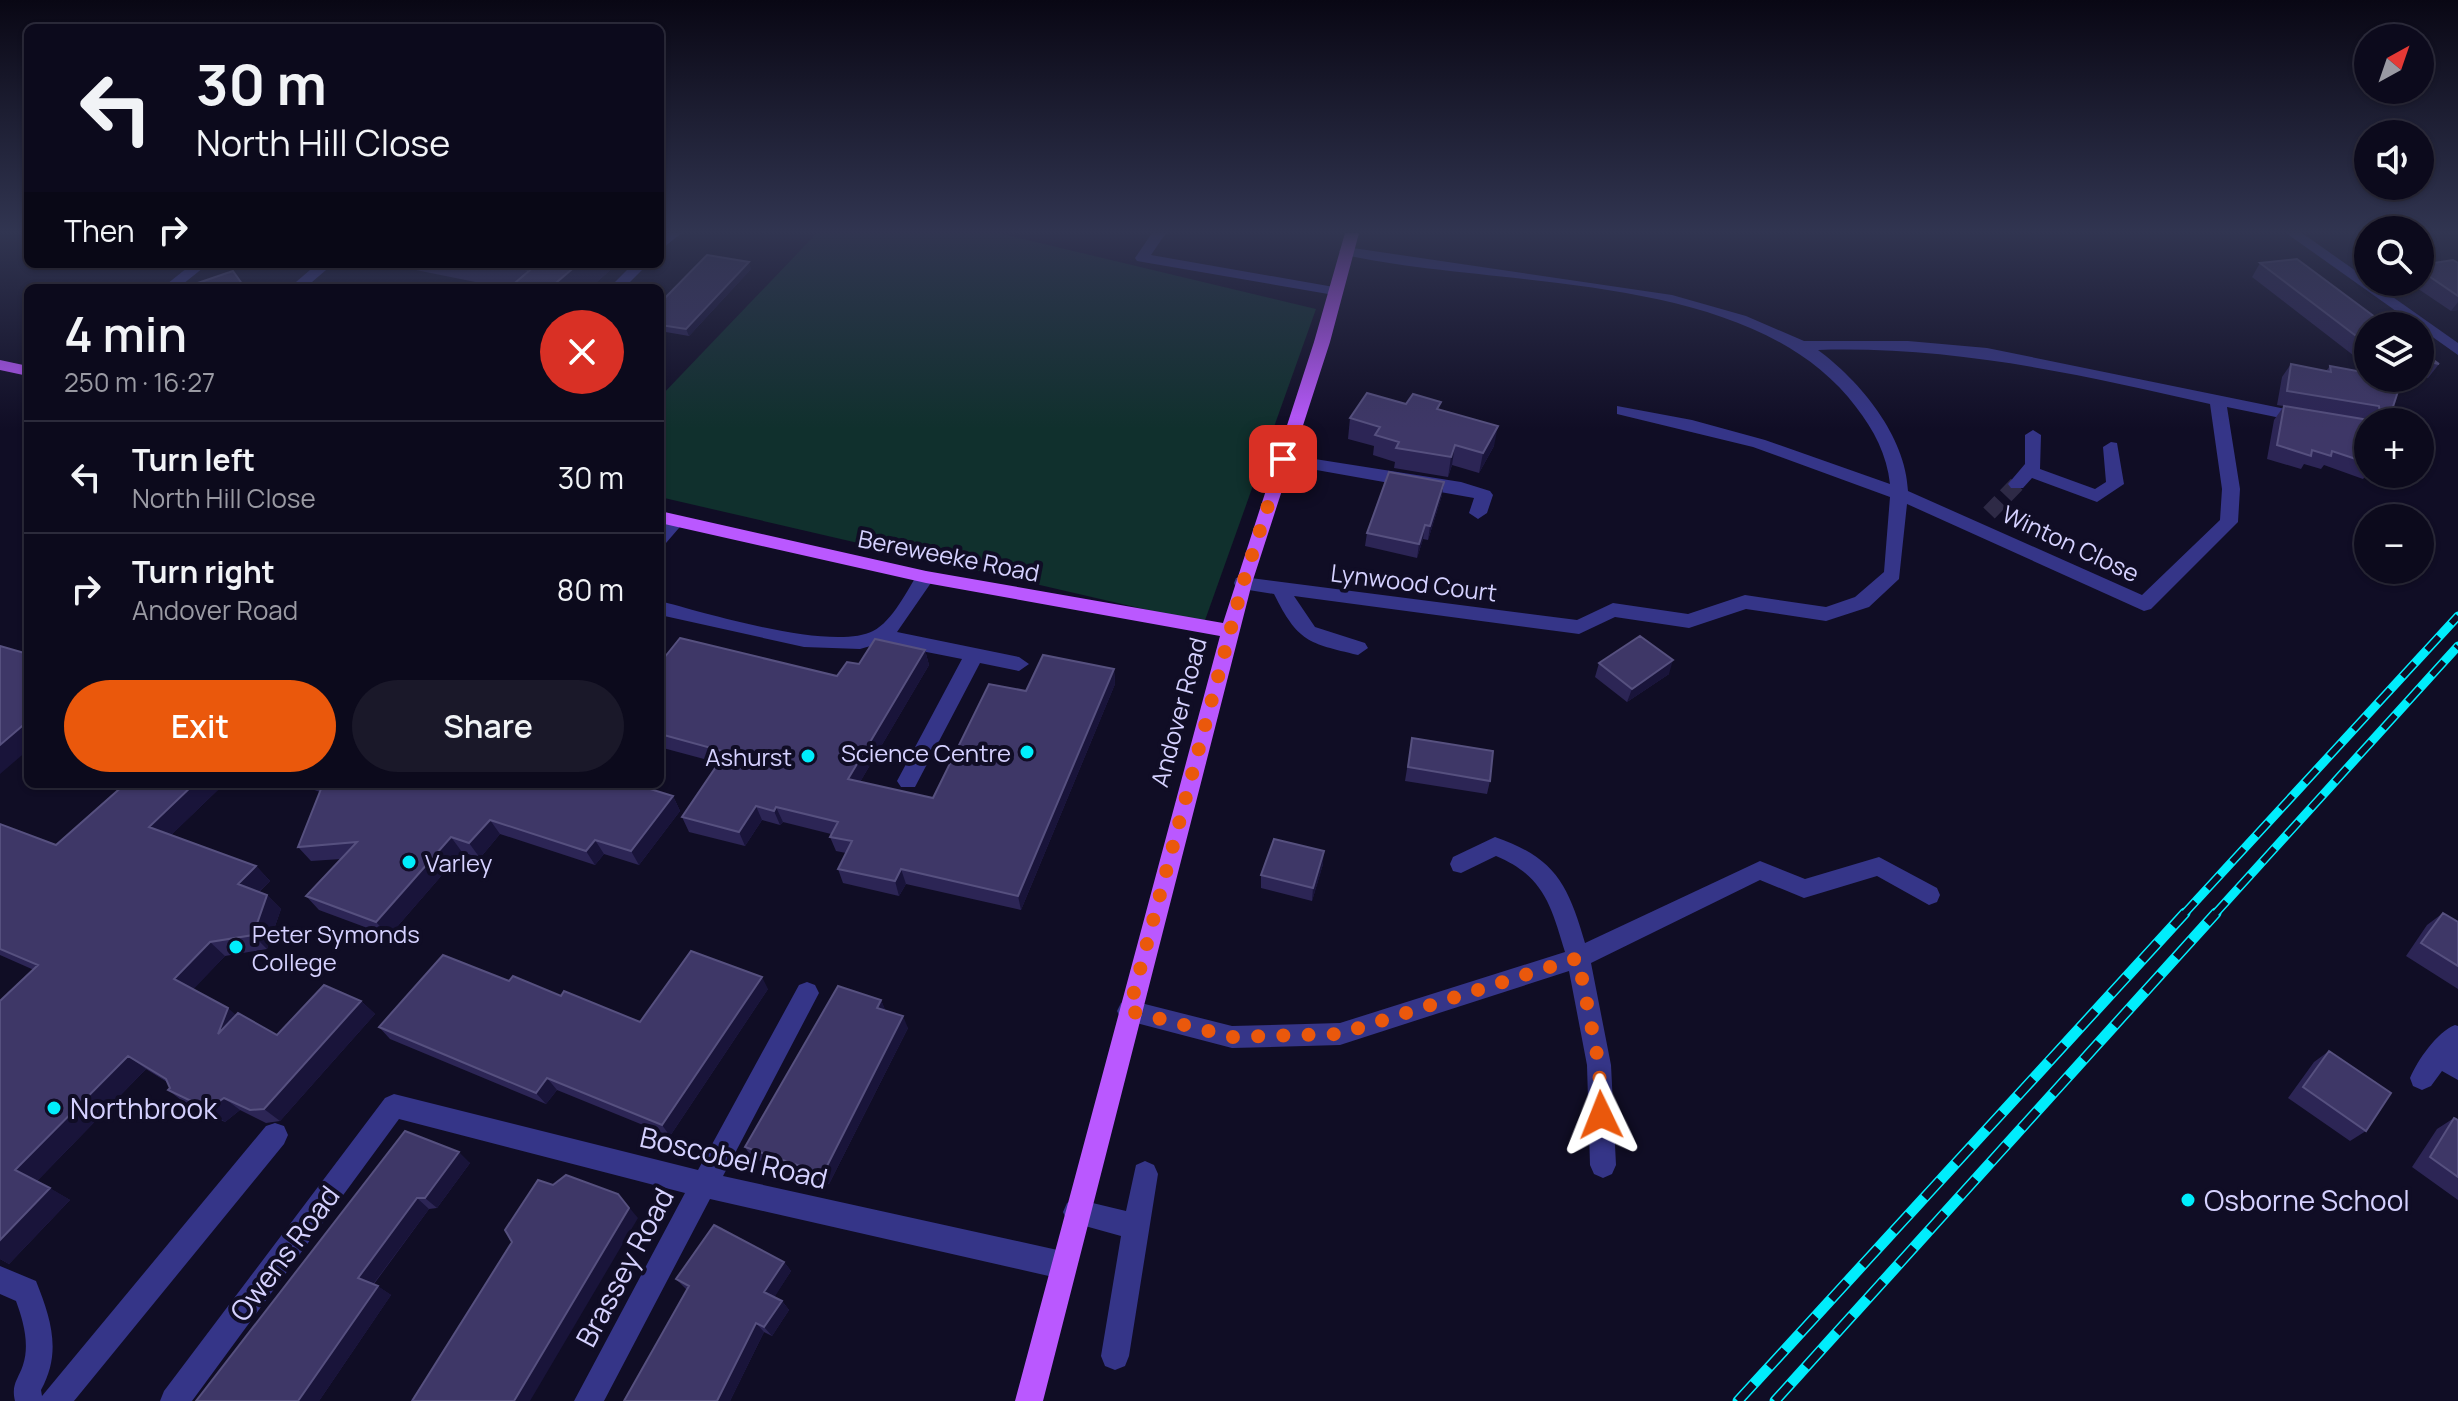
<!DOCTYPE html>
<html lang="en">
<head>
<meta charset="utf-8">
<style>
	body { margin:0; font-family:Manrope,sans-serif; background:#1a1829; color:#f1f3f6; height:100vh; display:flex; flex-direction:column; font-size:30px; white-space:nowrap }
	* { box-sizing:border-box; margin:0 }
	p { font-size:26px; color:#9a9aa3 }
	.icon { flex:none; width:44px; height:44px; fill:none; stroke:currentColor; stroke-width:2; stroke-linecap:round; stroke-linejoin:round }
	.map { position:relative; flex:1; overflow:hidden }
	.sheet { position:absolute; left:24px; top:284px; width:640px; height:504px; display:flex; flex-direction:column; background:#0c0a1c; border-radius:12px; box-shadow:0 2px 6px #0004,0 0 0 2px #2c2b3b }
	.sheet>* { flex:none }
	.guide { position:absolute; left:24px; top:24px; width:640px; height:244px; border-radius:12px; box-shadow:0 2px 6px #0004,0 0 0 2px #2c2b3b; background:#0c0a1c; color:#f1f3f6; overflow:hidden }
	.needle { width:52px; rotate:40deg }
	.fabs { position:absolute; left:2354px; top:24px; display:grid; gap:16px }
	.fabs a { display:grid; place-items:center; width:80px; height:80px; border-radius:50%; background:#0c0a1c; box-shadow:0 2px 6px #0004,0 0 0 2px #2c2b3b; font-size:40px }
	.pin { position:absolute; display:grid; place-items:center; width:68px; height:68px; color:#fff; margin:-34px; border-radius:16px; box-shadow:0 4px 12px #0006 }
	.me { position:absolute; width:88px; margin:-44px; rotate:358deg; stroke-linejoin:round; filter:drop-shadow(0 0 6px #0008) }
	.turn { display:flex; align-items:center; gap:28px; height:168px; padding:0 40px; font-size:36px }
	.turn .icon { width:104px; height:104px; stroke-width:2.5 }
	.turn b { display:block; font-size:56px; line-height:68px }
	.then { display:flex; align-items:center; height:76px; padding:0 40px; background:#0003; gap:16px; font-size:30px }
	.round { display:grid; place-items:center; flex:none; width:84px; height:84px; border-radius:42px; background:#1a1829 }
	.summary { display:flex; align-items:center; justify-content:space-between; height:136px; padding:0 40px }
	h1 { font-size:48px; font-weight:600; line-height:60px }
	.action { display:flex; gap:16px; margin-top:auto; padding:16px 40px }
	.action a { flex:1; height:92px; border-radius:48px; background:#ea580c; color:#fff; font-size:32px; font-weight:600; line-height:92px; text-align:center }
	.action a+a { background:#1a1829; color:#f1f3f6 }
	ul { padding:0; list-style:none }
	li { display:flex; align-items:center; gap:24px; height:112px; padding:0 40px; border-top:2px solid #2c2b3b }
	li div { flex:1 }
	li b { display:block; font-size:30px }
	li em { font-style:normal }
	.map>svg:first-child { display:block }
	.green { fill:#10302d }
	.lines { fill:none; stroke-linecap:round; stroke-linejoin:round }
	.minor-tunnel { stroke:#2e2a46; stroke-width:16; stroke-dasharray:16 8; stroke-linecap:butt }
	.minor { fill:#353588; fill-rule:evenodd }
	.major { fill:#ba58ff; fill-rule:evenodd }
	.rail-far1-casing { stroke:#00edfc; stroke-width:9 }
	.rail-casing { stroke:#00edfc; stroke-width:11 }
	.rail-far1 { stroke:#100d25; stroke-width:6; stroke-dasharray:18; stroke-linecap:butt }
	.rail { stroke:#100d25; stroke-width:8; stroke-dasharray:23; stroke-linecap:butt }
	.wall { fill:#2c2555 }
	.shaded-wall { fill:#19143a }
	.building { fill:#3e3767; stroke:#56507f; stroke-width:2 }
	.route { stroke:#ea580c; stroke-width:14; stroke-dasharray:0 25.2 }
	.poi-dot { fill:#00edfc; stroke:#100d25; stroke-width:3 }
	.labels { text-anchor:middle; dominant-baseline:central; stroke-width:8; stroke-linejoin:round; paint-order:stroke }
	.street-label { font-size:24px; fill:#d5d1ff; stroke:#100d25 }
	.poi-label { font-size:24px; fill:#d5d1ff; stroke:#100d25; text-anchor:end }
	.near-poi-label { font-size:28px; fill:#d5d1ff; stroke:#100d25; text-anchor:start }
	.near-street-label { font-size:28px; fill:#d5d1ff; stroke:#100d25 }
</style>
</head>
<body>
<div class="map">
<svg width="2458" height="1401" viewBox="0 0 2458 1401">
	<rect width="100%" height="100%" fill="#100d25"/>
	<path class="green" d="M817 233H998L1316 309 1204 623 660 497V397Z"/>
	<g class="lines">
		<path class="minor-tunnel" d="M1989 513 2017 484"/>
		<path class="minor" d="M667 233H682L660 250V239Z
			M1152 233H1166L1151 255 1334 287 1341 291 1334 295 1137 261 1135 258Z
			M2286 233H2302L2458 343V355Z
			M1346 247 1672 295 1746 316 1804 341H1908L1987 348 2305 413 2313 418 2305 423 2227 407 2240 489 2238 522 2151 609 2144 611 1907 504 1899 579 1869 607 1826 621 1746 609 1689 628 1615 617 1579 634 1294 596 1315 627 1365 643 1368 648 1358 655C1308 643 1298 642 1274 594L1236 588 1234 583 1236 578 1243 577 1577 620 1613 603 1688 614 1745 595 1826 607 1855 597 1884 572 1890 497 1753 447 1617 414V406L1692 420 1765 440 1890 484C1887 455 1874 430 1856 407 1751 267 1497 290 1341 254L1339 251ZM1818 350C1953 346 2079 374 2210 404L2222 489 2220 520 2142 595 1908 491C1906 436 1860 381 1818 350Z
			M192 264H208L178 288H162Z
			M317 264H333L305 288H289Z
			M633 264H648L624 288H609Z
			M2033 430 2041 435 2040 469 2095 489 2106 482 2103 447 2111 442 2117 443 2124 484 2097 502 2032 478 2023 488H2011L2008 484 2025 464V435Z
			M1283 454 1461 482 1490 491 1493 495 1487 513 1478 519 1469 513 1474 498 1277 463 1275 459Z
			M676 515 685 521 666 543 660 545V528L670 517Z
			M926 571 935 577 897 632 1019 657 1029 664 1019 671 980 663 915 787H901L897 781 962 659 881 643 860 649 804 647 660 615V601C706 613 832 652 873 631 893 621 907 590 919 572Z
			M1495 837C1556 858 1568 885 1585 943L1760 861 1805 879 1879 857 1937 888 1940 895 1937 902 1929 905 1877 876 1804 898 1760 880 1591 963 1611 1065 1616 1165 1612 1174 1603 1178 1594 1174 1590 1165 1587 1065 1569 971 1340 1045 1232 1048 1121 1019 1117 1011 1121 1003 1129 1000 1232 1026 1340 1023 1565 952C1551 906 1544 876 1496 856L1461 873 1453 871 1450 864 1453 857Z
			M807 982 815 985 819 993 723 1176 1062 1251 1072 1255 1076 1265 1072 1275 1062 1279 710 1199 604 1401H574L685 1193 399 1119 192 1401H160L164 1391 385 1098 394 1094 698 1170 799 985Z
			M2455 1025 2458 1026V1080L2442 1071 2431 1086 2422 1090 2413 1086 2410 1078C2417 1061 2437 1032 2455 1025Z
			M275 1123 284 1126 288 1135 284 1144 74 1401H15C11 1384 18 1380 23 1365 30 1344 23 1320 16 1301L0 1294V1266L36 1281C51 1319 62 1352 41 1390L42 1396 266 1126Z
			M1145 1161 1154 1165 1158 1174 1129 1356 1125 1366 1115 1370 1105 1366 1101 1356 1121 1236 1067 1221 1063 1212 1067 1203 1076 1199 1126 1211 1136 1165Z"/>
		<path class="major" d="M1345 233H1359L1330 342 1252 583 1043 1401H1015L1220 636 926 583 660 523V511L926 571 1223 623 1314 342Z
			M0 360 28 366V376L0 370Z"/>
		<g class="rail-far1-casing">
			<path id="rail-far1" d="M2183 915 2458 616
				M2214 915 2458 646"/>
		</g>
		<g class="rail-casing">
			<path id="rail" d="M1738 1401 2185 913
				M1775 1401 2216 913"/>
		</g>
		<use href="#rail-far1" class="rail-far1"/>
		<use href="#rail" class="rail"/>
	</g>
	<path class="wall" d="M2260 263 2368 326V363L2362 362 2252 277Z
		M2458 263V310L2451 311 2408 282H2420V265Z
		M409 264H617L590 288H505L411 269Z
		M751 269 689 336 660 331V303Z
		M2420 350 2439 364 2428 378 2420 376Z
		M2291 364 2326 371 2330 366 2368 373 2388 422H2368V473L2363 479 2324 465 2321 469 2304 464 2301 469 2267 459 2274 420 2284 406 2334 414 2277 405 2282 377Z
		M1406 404 1440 410 1494 446 1479 473 1452 465 1448 477 1394 468 1395 462 1373 455 1374 446 1348 439 1350 418Z
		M1442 495 1428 540 1423 539 1417 558 1365 546 1367 533Z
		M925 650 929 665 860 782 933 798 1026 691 1114 669 1115 684 1021 910 906 884 899 896 843 883 838 869 846 853 836 851 830 837 831 834 783 822 780 825 762 820 745 846 689 832 682 817 719 763 663 748 660 751V663L837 676 859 664Z
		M1599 663 1669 674 1627 702 1595 677Z
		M1412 738 1490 781 1487 794 1405 781Z
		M125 784H224L171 835 256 866 270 881 259 892 267 895 281 909 267 949 225 956 193 989 236 1015 277 1035 361 1001 375 1014 280 1121 266 1123 240 1110 225 1122 185 1103 168 1090 170 1088 167 1082 146 1069 37 1181 70 1200 9 1264 0 1259V1001L34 970 0 955V824L56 845Z
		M303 784H634L673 796 680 811 639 865 604 854 595 865 500 834 480 858 462 852 389 936 319 910 306 896 341 859 311 861 298 847 320 792 306 787Z
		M1323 864 1312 901 1261 888V875Z
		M2443 913 2458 922V989L2406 956 2427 925Z
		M509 981 561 996 640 1022 768 989 670 1136 557 1090 546 1104 390 1039 379 1027Z
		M881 1000 885 1010 908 1028 829 1184 752 1158 745 1147Z
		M2329 1051 2366 1131 2350 1141 2288 1098 2314 1062Z
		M2454 1118 2458 1120V1200L2412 1167 2437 1129Z
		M405 1131 470 1163 437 1208 429 1209 374 1284 391 1295 319 1401H196Z
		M784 1262 791 1271 774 1297 782 1301 789 1310 772 1336 764 1332 730 1401H624L687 1290 676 1279Z"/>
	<path class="shaded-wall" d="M749 262 751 269 689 336 686 329Z
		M578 264H617L590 288H550Z
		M2458 302V310L2451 311Z
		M1498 426 1494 446 1479 473 1483 453Z
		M1455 445 1452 465 1448 477 1451 457Z
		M1444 482 1442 495 1428 540 1430 526Z
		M1425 525 1423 539 1417 558 1419 544Z
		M925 650 929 665 853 794 848 779Z
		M1673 660 1669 674 1627 702 1632 689Z
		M1114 669 1115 684 1021 910 1018 896Z
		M28 721V750L0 774V745Z
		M194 784H224L164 842 149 827Z
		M673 796 680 811 639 865 631 851Z
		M756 806 762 820 745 846 739 832Z
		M776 807 783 822 780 825 774 811Z
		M490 820 500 834 480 858 469 843Z
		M451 837 462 852 389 936 376 922Z
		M595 840 604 854 595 865 586 851Z
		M1324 851 1323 864 1312 901 1313 888Z
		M256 866 270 881 252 898 238 884Z
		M901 869 906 884 899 896 895 881Z
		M267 895 281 909 267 949 253 935Z
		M210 942 225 956 190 993 174 979Z
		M762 977 768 989 670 1136 662 1125Z
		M881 1000 886 1012 877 1008Z
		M361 1001 375 1014 280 1121 264 1109Z
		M228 1008 243 1021 218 1034Z
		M903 1016 908 1028 829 1184 823 1174Z
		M128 1056 146 1069 36 1182 15 1170Z
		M547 1078 557 1090 546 1104 536 1093Z
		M224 1098 240 1110 225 1122 208 1109Z
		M459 1152 470 1163 437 1208 425 1198Z
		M50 1188 70 1200 9 1264 0 1259V1240Z
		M618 1194 638 1218 530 1401H514Z
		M417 1198 429 1209 371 1287 358 1278Z
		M784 1262 791 1271 772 1301 764 1292Z
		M378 1286 391 1295 319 1401H298Z
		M782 1301 789 1310 772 1336 764 1327Z
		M756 1323 764 1332 730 1401H717Z"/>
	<path class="building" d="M707 255 749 262 686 329 660 325V303Z
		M2297 259 2387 326H2368V345L2260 263Z
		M2453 260 2458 263V296L2420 270V265Z
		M501 264H578L550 288H509L530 270Z
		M233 271 245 288H187L186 287Z
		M2420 350 2439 364 2420 360Z
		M2291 364 2331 372 2330 366 2368 373V378L2402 379 2388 422H2368V463L2332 451 2331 456 2312 450 2311 456 2277 445 2284 406 2381 422 2379 406 2287 391Z
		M1367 393 1406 404 1413 394 1441 402 1437 409 1498 426 1483 453 1455 445 1451 457 1396 448 1399 442 1375 435 1380 427 1350 418Z
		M1389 472 1444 482 1430 526 1425 525 1419 544 1367 533Z
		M1640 636 1673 660 1632 689 1599 663Z
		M680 638 837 676 847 662 859 664 875 639 925 650 848 779 933 798 989 684 1026 691 1043 655 1114 669 1018 896 901 869 895 881 838 869 852 841 830 837 838 822 776 807 774 811 756 806 739 832 682 817 726 752 660 734V663Z
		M0 646 28 654V721L0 745Z
		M1412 738 1493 751 1490 781 1408 767Z
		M125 784H194L149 827 256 866 238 884 267 895 253 935 210 942 174 979 228 1008 218 1034 238 1013 277 1035 324 985 361 1001 264 1109 250 1110 224 1098 208 1109 168 1090 170 1088 166 1079 128 1056 15 1170 50 1188 0 1240V1001L38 965 0 949V824L56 845Z
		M323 784H634L673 796 631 851 595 840 586 851 490 820 469 843 451 837 376 922 306 896 357 842 298 847Z
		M1274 839 1324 851 1313 888 1261 875Z
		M2443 913 2458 922V966L2421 943Z
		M691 951 762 977 662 1125 547 1078 536 1093 379 1027 443 955 509 981 513 976 561 996 564 991 640 1022Z
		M838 986 881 1000 877 1008 903 1016 823 1174 745 1147Z
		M2329 1051 2391 1093 2366 1131 2303 1087Z
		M2454 1118 2458 1120V1177L2430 1157Z
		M405 1131 459 1152 425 1198H417L358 1278 378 1286 298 1401H196Z
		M566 1175 618 1194 629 1208 514 1401H412L512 1242 505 1230 538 1180 553 1185Z
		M714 1225 784 1262 764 1292 782 1301 764 1327 756 1323 717 1401H624L689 1286 676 1279Z"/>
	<linearGradient id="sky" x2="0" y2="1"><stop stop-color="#090714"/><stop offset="0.54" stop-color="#313551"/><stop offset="1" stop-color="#313551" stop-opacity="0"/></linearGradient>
	<rect width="2458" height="429" fill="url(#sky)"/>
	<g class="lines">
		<path class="route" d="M1283 459 1243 583 1129 1011 1232 1037 1340 1034 1578 958 1599 1065 1601 1115"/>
	</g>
	<g class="poi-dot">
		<circle cx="1027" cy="752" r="8"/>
		<circle cx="808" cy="756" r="8"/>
		<circle cx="409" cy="862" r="8"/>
		<circle cx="236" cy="947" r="8"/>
		<circle cx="54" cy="1108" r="8"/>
		<circle cx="2188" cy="1200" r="8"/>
	</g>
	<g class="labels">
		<g class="street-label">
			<text transform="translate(2071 543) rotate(25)">Winton Close</text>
			<text transform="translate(949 555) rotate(11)">Bereweeke Road</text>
			<text transform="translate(1414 582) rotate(7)">Lynwood Court</text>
			<text transform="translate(1178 712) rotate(-75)">Andover Road</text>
		</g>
		<g class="poi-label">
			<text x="1011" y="752">Science Centre</text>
			<text x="792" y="756">Ashurst</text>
			<text x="425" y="862" text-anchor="start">Varley</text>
			<text x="252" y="933" text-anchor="start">Peter Symonds<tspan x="252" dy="28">College</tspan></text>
		</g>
		<g class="near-poi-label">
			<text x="70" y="1108">Northbrook</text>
			<text x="2204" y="1200">Osborne School</text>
		</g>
		<g class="near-street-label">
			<text transform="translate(734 1157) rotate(13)">Boscobel Road</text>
			<text transform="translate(284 1253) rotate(-53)">Owens Road</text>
			<text transform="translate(624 1267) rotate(-62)">Brassey Road</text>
		</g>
	</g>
</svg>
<div class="fabs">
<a><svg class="needle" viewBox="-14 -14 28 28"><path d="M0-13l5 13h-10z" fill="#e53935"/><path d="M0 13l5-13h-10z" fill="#9a9aa3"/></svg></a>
<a><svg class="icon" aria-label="sound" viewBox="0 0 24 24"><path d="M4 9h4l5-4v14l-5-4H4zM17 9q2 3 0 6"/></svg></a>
<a><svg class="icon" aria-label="search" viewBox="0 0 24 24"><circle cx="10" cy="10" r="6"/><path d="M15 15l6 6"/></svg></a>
<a><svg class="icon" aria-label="layers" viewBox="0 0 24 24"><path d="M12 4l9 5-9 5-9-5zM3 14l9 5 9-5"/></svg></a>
<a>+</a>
<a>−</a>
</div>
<div class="pin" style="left:1283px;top:459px;background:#d93025"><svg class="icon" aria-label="arrive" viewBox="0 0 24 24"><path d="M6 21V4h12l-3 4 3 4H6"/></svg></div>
<svg class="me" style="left:1601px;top:1115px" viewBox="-20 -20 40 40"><path d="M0-17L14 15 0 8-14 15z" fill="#ea580c" stroke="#fff" stroke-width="4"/></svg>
<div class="guide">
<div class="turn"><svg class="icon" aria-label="left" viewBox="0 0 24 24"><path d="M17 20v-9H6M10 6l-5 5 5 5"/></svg><div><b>30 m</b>North Hill Close</div></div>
<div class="then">Then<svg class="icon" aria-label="right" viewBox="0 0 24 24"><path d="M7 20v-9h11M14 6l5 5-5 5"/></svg></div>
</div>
<section class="sheet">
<div class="summary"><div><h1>4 min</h1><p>250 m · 16:27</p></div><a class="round" style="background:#d93025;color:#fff"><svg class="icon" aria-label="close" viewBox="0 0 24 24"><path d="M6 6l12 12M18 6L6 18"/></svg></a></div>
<ul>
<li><svg class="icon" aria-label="left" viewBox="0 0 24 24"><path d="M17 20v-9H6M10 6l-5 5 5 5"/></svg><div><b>Turn left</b><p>North Hill Close</p></div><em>30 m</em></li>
<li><svg class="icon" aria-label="right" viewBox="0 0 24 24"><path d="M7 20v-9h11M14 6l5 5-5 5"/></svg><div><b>Turn right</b><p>Andover Road</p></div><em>80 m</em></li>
</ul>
<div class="action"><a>Exit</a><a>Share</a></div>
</section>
</div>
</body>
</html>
